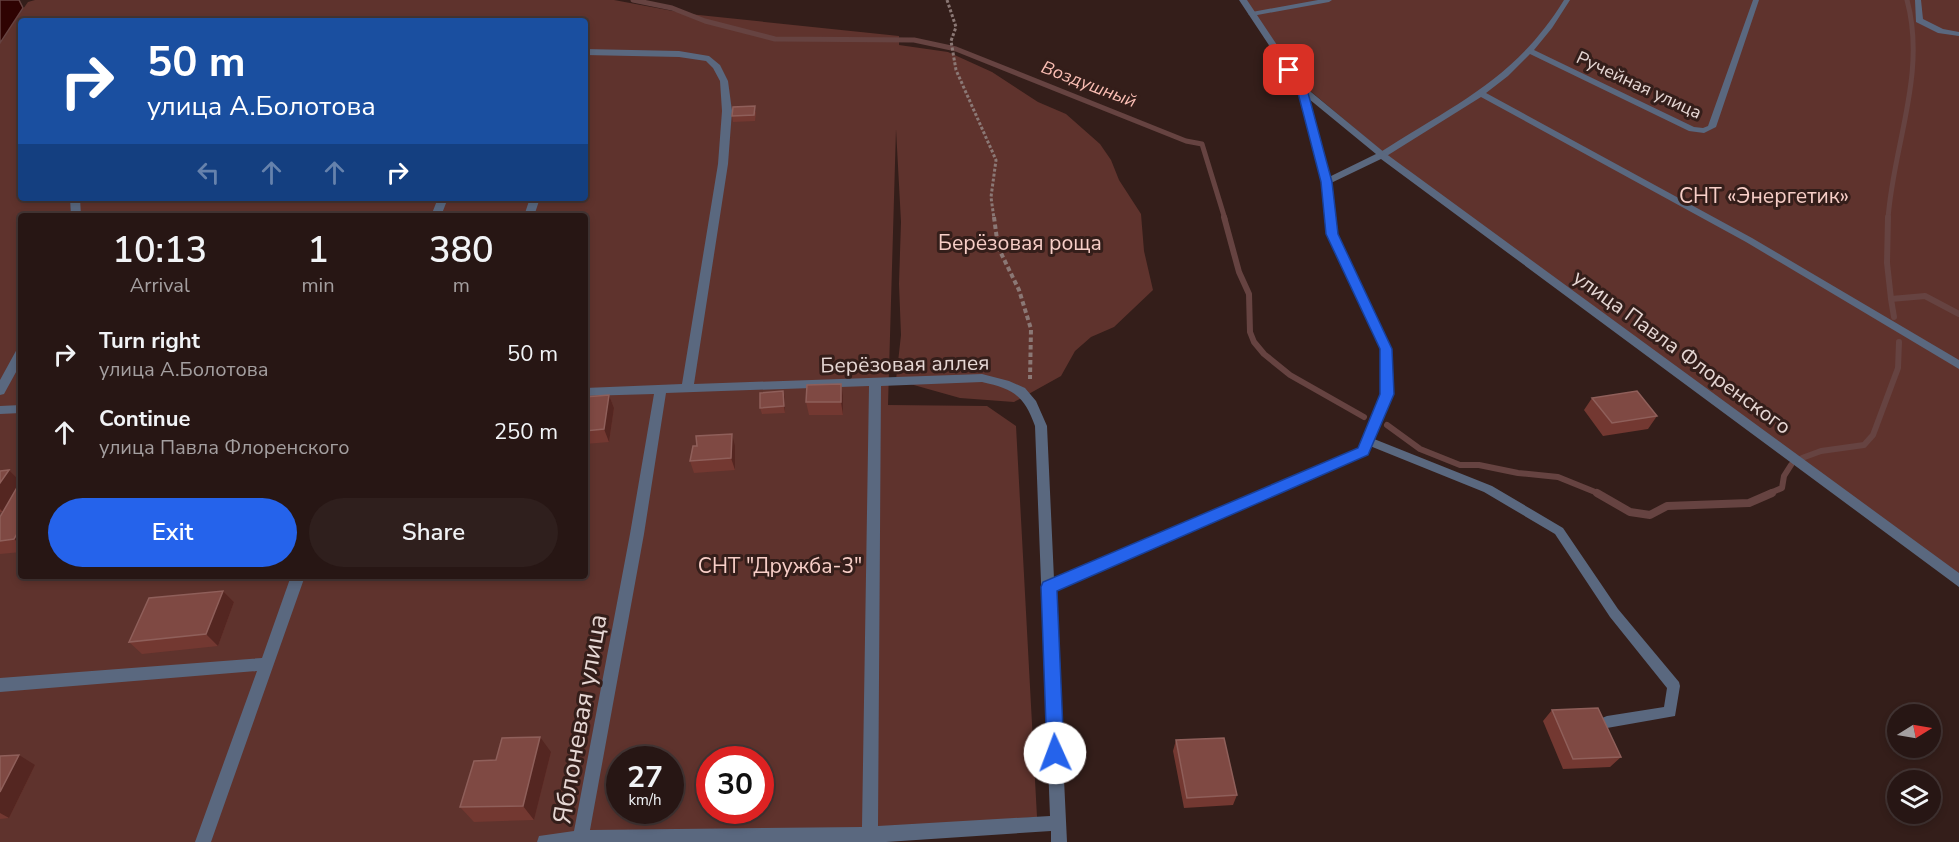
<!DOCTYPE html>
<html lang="en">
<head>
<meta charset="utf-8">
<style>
	body { margin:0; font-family:"Nunito Sans",sans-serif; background:#2f1f1d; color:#f1f3f6; height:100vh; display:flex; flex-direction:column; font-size:22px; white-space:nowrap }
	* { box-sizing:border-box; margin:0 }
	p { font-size:20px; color:#a49fa0 }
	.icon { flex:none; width:33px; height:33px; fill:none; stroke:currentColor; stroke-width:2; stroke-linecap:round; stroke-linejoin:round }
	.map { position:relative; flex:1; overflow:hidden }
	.side { position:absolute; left:18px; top:213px; width:570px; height:366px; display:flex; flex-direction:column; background:#271614; border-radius:6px; box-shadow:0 3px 9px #0003,0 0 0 2px #433534 }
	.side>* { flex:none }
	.guide { position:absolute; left:18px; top:18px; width:570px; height:183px; border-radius:6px; box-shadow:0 3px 9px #0003,0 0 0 2px #433534; background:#1a4fa0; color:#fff; overflow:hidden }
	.needle { width:39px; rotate:79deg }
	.controls { position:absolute; left:1887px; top:704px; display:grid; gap:12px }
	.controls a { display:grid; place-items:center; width:54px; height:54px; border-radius:50%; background:#271614; box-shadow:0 3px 9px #0003,0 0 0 2px #433534; font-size:30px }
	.speed { position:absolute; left:606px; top:746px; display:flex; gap:12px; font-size:30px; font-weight:700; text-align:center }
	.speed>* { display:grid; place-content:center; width:78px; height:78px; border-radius:50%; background:#271614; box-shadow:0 3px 9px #0003,0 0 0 2px #433534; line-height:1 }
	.speed small { font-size:15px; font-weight:400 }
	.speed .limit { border:9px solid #d22; background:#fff; color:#111 }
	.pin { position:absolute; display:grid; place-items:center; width:51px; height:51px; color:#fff; margin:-26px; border-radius:12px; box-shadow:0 3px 9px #0006 }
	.me { position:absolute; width:66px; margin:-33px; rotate:358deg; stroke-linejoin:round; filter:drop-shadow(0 0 4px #0008) }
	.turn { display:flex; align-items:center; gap:21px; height:126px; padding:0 30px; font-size:27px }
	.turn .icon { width:78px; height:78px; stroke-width:2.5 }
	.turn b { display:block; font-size:42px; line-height:51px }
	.lanes { display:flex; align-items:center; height:57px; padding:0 30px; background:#0003; justify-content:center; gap:30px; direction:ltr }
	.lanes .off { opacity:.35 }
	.eta { display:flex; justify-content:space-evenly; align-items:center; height:102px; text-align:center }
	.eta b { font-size:36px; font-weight:600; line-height:42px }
	.action { display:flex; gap:12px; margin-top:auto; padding:12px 30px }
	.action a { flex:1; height:69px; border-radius:36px; background:#2563eb; color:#fff; font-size:24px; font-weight:600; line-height:69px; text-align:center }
	.action a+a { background:#2f1f1d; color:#f1f3f6 }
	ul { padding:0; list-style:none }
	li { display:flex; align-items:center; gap:18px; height:78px; padding:0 30px }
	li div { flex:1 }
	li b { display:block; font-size:22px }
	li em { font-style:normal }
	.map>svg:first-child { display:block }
	.green { fill:#5f332d; fill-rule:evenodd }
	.water { fill:#2f0302; stroke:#664341; stroke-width:1.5 }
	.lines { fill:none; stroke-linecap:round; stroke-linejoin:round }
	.stream-far2 { stroke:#664341; stroke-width:5 }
	.stream-far1 { stroke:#664341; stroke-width:6 }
	.stream { stroke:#664341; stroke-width:8 }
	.path-far1 { stroke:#8b7875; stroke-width:3; stroke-dasharray:3 2; stroke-linecap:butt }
	.path { stroke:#8b7875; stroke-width:4; stroke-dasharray:4.5 3; stroke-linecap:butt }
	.lane { fill:#5a687f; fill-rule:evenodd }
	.street { fill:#5a687f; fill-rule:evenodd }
	.wall { fill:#733831 }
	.shaded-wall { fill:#542621 }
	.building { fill:#7f4943; stroke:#8f5f5a; stroke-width:1.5 }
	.route { fill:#2563eb; stroke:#184099; stroke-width:1.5 }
	.labels { text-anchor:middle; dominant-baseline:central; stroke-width:6; stroke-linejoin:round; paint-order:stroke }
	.far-water-label { font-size:18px; font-style:italic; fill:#fabdb3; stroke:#341e1a }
	.far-street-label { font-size:18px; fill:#e6d7d4; stroke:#341e1a }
	.park-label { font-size:21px; fill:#f7cec7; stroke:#341e1a }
	.street-label { font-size:21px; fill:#e6d7d4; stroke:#341e1a }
	.near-street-label { font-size:26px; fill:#e6d7d4; stroke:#341e1a }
</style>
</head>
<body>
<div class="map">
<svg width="1959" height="842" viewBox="0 0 1959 842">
	<rect width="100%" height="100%" fill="#341e1a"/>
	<path class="green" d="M35 0H614L689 14 899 36V45L948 52 992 72 1038 102 1066 114 1100 144 1111 160 1119 180 1141 214 1144 251 1153 290 1114 327 1091 337 1075 351 1061 376 1014 402 960 398 896 380 901 335 899 284 901 222 896 129 888 405 987 406 1016 426 1037 817 683 842H0V41L28 2ZM21 21H585V198H21ZM21 216H585V576H21ZM620 759H670V810H620ZM710 759H760V810H710Z
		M1244 0H1959V586L1433 194 1302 84Z"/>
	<path class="water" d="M0 0H19L23 8 0 43Z"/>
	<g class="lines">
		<path class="stream-far2" d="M633 0 672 8 705 21 775 39 914 40 956 49 1186 141 1202 144 1225 219
			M1888 219C1893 146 1927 73 1907 0"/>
		<path class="stream-far1" d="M1224 217 1239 272 1249 294 1250 332 1254 342 1264 354 1290 375 1364 417
			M1888 217 1887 263 1891 299
			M1894 317 1891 299 1925 296 1959 314
			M1387 425 1420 449 1460 465H1479L1518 473 1558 477 1600 494
			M1802 458 1821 451 1864 445 1873 435 1898 368 1899 342
			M1768 494 1782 488 1784 476 1791 465"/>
		<path class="stream" d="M1597 493 1630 512 1650 515 1667 506 1749 503 1772 493"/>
		<path class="path-far1" d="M947 0 956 27 951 41 956 70 996 160 991 197 994 219"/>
		<path class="path" d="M994 217 998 247 1019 290 1031 329 1030 379"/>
		<path class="lane" d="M1318 0H1332L1329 2 1252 16 1248 14 1252 12Z
			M1564 0H1570L1552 28 1534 50 1694 127 1703 128 1708 126 1753 0H1759L1716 127 1704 133 1689 131 1530 54 1508 76 1486 93 1752 238 1959 360V369L1746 242 1481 97 1385 157H1379V153C1453 105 1515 80 1564 0Z
			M1915 0H1921L1923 19 1943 29 1959 32V36L1938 33 1916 22Z
			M1369 437 1492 486 1563 528 1618 609 1679 682 1680 686 1675 716 1607 728 1602 726 1600 722 1602 718 1607 716 1664 707 1667 688 1610 617 1555 534 1484 492 1365 444 1364 441 1365 438Z"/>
		<path class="street" d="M1239 0H1247L1305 87 1385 153 1959 573V587L1381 159 1331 183 1337 234 1392 349 1393 394 1367 454 1055 591 1067 842H1051V831L886 842H537L539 836 574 831 630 534 654 394 585 396V388L682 384 718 164 722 111 720 81 713 68 706 61 679 57 585 55V49L679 51 709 56 720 65 728 81 732 111 728 164 694 384 982 374 1009 381 1025 388 1036 401 1047 426 1054 579 1358 448 1381 394 1380 349 1327 234 1321 182 1298 89ZM1309 99 1376 154 1329 177ZM982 382C1013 389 1024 395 1035 426L1050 816 878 826 881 386ZM869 386 862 827 590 830 644 534 666 393Z
			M70 198H80L81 216H71Z
			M438 198H448L441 216H431Z
			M530 198H540L534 216H524Z
			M21 348V363L4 394 0 395V380L17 349Z
			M21 405V413L0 414V406Z
			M291 576H305L211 842H195L257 671 0 692V678L262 658Z"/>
	</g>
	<path class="wall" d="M756 112 755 121 733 122 732 116Z
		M783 391 785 397V413L762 414 760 408Z
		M609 395 614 408 609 442 585 444V397Z
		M843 396V415H809L806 402Z
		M1592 398 1657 416 1648 429 1603 436 1584 410Z
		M735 446V470L694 473 690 461Z
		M9 470 21 482V552L0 554V517L3 512H0V471Z
		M223 591 234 602 218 646 142 654 129 642Z
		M1552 710 1621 757 1610 767 1563 769 1543 721Z
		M1176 740 1237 795 1233 805 1184 808 1173 751Z
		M551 752 534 820 474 822 460 807 496 760Z
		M0 756 35 765 9 818 0 819Z"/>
	<path class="shaded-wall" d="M841 384 843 396V415L841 402Z
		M783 391 785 397V413L784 406Z
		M609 395 614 408 609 442 604 429Z
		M732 434 735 446V470L731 458Z
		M9 470 21 482V484L3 512 0 509V483Z
		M21 527V545L14 539Z
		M223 591 234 602 218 646 206 634Z
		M540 737 551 752 534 820 523 806Z
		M19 755 35 765 9 818 0 813V792Z"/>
	<path class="building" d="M755 106 754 115 732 116 733 107Z
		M841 384V402H806L807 385Z
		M783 391 784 406 760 408V393Z
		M1637 391 1657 416 1612 423 1592 398Z
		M609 395 604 429 585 431V397Z
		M732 434 731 458 690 461 693 446H697L696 436Z
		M9 470 0 483V471Z
		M19 484H21V527L14 539 0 541V517Z
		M223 591 206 634 129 642 149 598Z
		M1598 708 1621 757 1573 759 1552 710Z
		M540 737 523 806 460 807 474 761 496 760 502 738Z
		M1224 738 1237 795 1187 798 1176 740Z
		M19 755 0 792V756Z"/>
	<path class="route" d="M1286 68H1293L1307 89 1332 182 1338 234 1392 349 1394 394 1368 455 1057 591 1064 753 1061 758 1055 761 1049 758 1047 753 1041 587 1043 582 1358 448 1380 394V349L1326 234 1321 182 1297 89 1284 70Z"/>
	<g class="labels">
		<g class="far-water-label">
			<text transform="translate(1089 84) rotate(21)">Воздушный</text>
		</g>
		<g class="far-street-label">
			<text transform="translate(1639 85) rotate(25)">Ручейная улица</text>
		</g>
		<g class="park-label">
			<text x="1764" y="196">СНТ «Энергетик»</text>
			<text x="1020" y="243">Берёзовая роща</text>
			<text x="780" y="566">СНТ "Дружба-3"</text>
		</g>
		<g class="street-label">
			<text transform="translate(1682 352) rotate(36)">улица Павла Флоренского</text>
			<text transform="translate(905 364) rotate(-1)">Берёзовая аллея</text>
		</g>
		<g class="near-street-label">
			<text transform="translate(580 719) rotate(-80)">Яблоневая улица</text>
		</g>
	</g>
</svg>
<div class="controls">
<a><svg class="needle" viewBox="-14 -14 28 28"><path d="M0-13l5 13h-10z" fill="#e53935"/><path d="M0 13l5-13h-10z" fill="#a49fa0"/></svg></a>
<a><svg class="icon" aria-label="layers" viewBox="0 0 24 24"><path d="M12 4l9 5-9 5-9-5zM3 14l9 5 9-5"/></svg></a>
</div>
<div class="speed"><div>27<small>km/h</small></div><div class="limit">30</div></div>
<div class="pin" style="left:1289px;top:70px;background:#d93025"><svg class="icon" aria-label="arrive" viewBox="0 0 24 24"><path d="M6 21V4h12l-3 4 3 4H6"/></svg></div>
<svg class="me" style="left:1055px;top:753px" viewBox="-20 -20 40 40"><circle r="19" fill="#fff"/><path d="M0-13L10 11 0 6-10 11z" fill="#2563eb"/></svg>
<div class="guide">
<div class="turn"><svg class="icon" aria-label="right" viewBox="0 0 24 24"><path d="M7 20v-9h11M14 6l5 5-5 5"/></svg><div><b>50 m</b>улица А.Болотова</div></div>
<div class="lanes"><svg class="icon off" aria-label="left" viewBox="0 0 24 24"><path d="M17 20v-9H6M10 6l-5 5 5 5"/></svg><svg class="icon off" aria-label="ahead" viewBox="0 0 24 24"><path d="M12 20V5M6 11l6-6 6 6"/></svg><svg class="icon off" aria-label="ahead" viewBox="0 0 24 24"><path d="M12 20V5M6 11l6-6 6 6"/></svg><svg class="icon" aria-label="right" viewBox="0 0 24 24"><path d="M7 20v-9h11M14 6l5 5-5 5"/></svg></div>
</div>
<section class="side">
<div class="eta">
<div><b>10:13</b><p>Arrival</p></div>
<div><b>1</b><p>min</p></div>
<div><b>380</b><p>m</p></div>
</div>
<ul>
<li><svg class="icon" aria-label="right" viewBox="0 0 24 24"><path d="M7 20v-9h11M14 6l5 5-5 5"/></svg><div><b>Turn right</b><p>улица А.Болотова</p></div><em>50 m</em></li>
<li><svg class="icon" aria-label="ahead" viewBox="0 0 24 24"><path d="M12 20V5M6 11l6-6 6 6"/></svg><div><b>Continue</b><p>улица Павла Флоренского</p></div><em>250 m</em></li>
</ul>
<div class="action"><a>Exit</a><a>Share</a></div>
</section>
</div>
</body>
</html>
